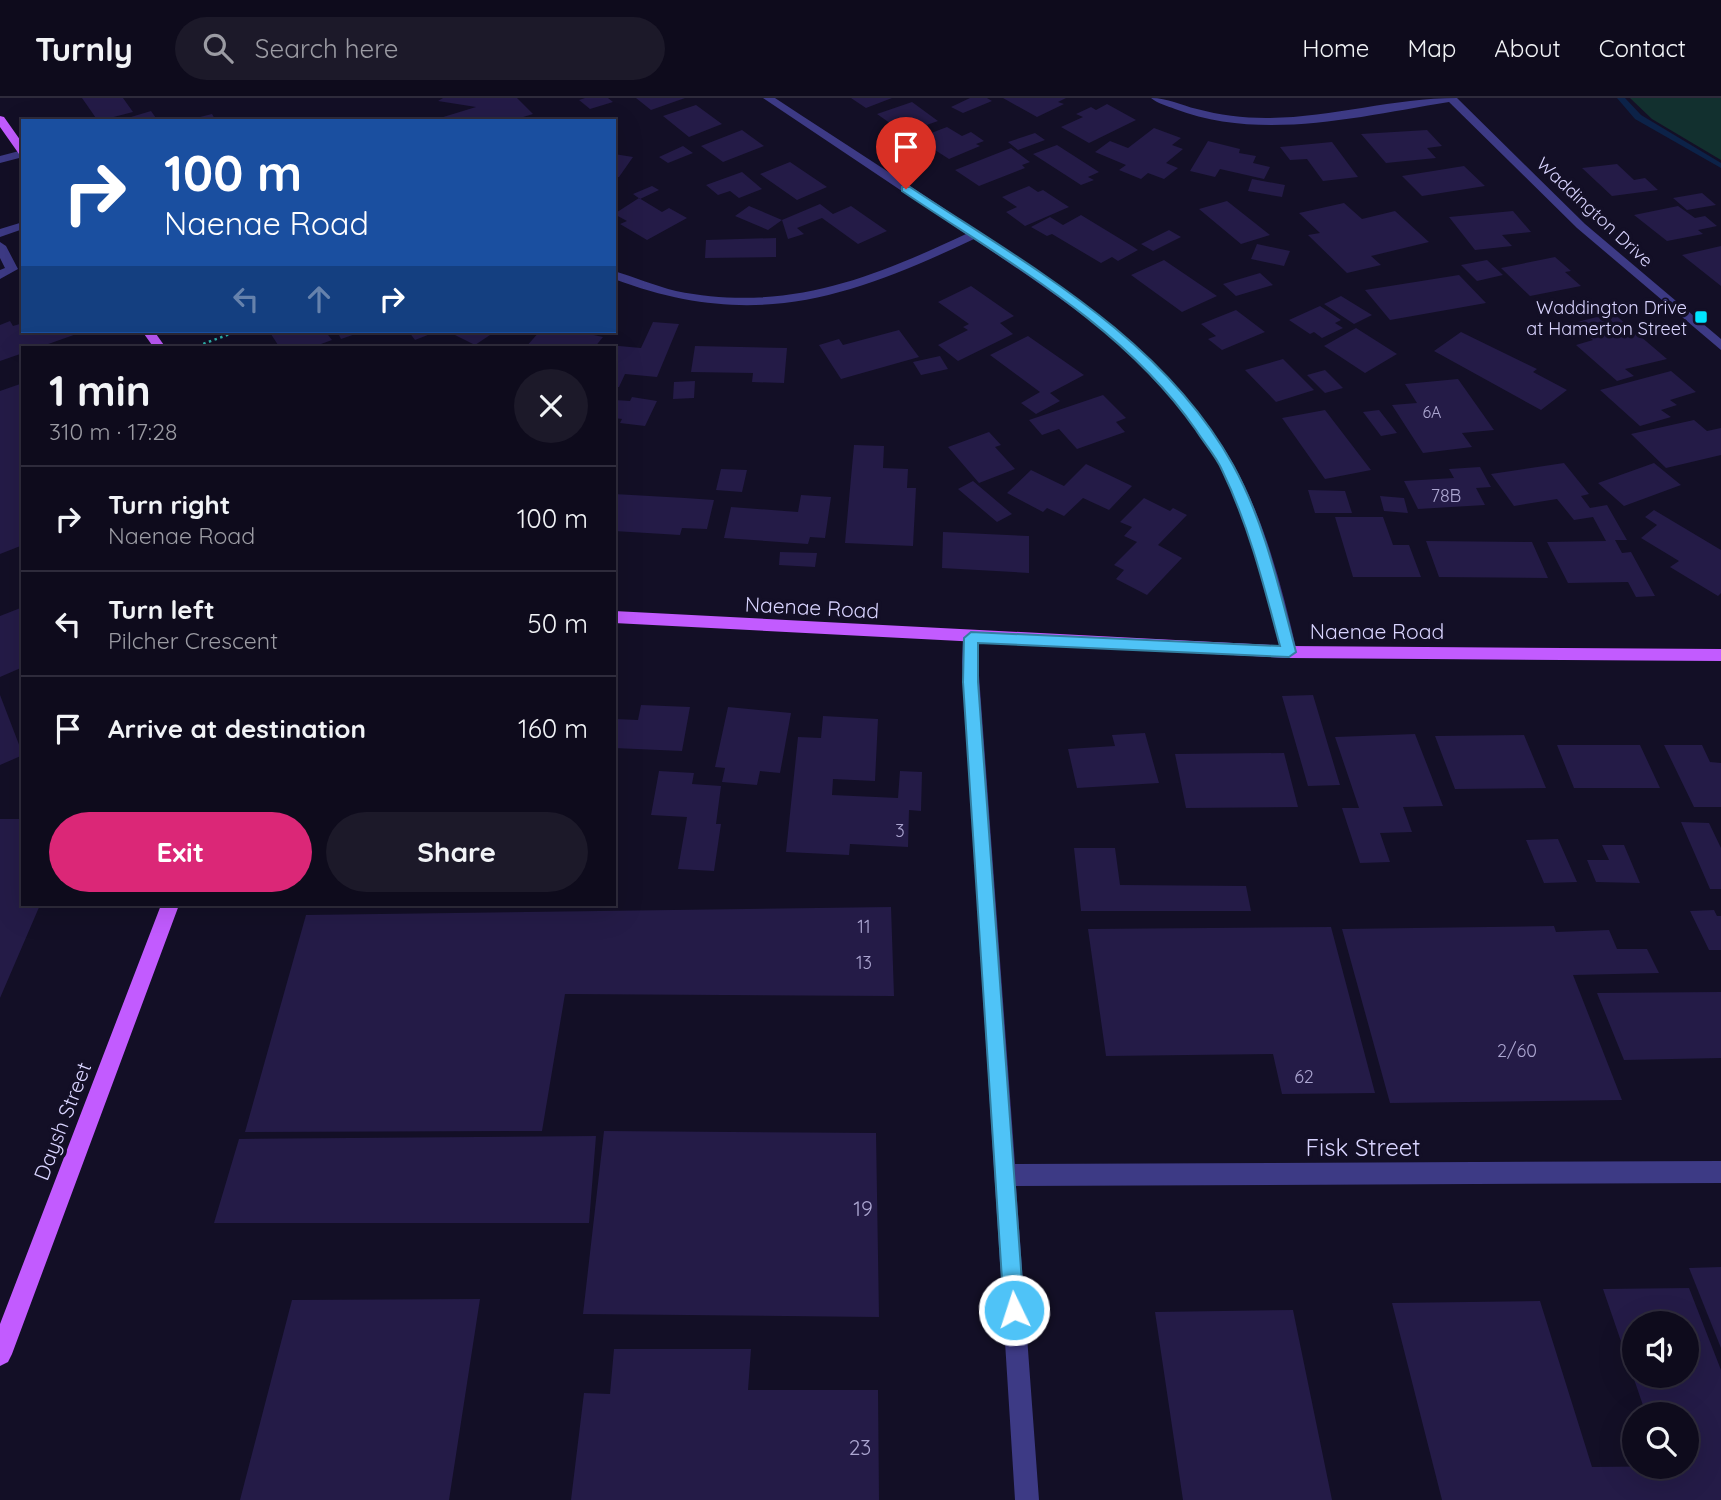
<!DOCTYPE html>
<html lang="en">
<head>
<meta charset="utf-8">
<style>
	body { margin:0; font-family:Quicksand,sans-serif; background:#1c1929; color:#f1f3f6; height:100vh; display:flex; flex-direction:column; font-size:26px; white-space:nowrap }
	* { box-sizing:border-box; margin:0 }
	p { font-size:23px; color:#9b9ba3 }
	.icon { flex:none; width:38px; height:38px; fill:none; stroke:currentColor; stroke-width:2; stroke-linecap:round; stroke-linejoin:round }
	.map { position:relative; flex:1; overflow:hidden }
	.details { position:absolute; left:21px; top:248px; width:595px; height:560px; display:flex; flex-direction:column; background:#0e0b1c; border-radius:0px; box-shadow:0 7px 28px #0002,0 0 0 2px #2e2b3b }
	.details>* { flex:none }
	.banner { position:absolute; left:21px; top:21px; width:595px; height:214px; border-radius:0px; box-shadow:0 7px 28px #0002,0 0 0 2px #2e2b3b; background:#1a4fa0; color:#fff; overflow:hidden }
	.controls { position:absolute; left:1622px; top:1213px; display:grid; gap:14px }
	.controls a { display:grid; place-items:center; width:77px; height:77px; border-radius:50%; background:#0e0b1c; box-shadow:0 7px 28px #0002,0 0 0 2px #2e2b3b; font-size:35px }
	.pin { position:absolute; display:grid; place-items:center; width:60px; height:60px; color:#fff; margin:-72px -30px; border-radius:50% 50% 50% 0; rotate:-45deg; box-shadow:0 0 7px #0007 }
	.pin .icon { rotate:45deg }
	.me { position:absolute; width:77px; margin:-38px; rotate:356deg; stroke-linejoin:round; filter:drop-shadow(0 0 5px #0008) }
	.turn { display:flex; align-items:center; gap:24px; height:147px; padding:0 28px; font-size:32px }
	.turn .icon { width:91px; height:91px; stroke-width:2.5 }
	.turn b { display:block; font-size:49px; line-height:60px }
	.lanes { display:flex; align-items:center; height:66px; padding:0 28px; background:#0003; justify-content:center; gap:35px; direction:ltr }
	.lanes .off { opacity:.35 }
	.round { display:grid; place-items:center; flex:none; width:74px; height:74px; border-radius:37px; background:#1c1929 }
	.overview { display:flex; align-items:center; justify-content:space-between; height:119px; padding:0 28px }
	h1 { font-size:42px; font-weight:800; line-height:52px }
	.primary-button { display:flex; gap:14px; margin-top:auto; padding:14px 28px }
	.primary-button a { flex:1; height:80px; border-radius:42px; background:#db2777; color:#fff; font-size:28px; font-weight:800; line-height:80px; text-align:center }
	.primary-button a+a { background:#1c1929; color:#f1f3f6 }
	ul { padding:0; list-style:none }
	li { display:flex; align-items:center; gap:21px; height:105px; padding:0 28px; border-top:2px solid #2e2b3b }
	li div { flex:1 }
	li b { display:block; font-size:26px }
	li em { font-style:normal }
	header { display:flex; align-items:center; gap:42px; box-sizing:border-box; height:98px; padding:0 35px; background:#0e0b1c; border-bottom:2px solid #2e2b3b }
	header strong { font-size:33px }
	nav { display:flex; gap:38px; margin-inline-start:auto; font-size:24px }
	.search { width:490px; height:63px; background:#1c1929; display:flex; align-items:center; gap:18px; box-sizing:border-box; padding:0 24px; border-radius:38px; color:#9b9ba3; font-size:26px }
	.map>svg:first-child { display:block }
	.green { fill:#12302f }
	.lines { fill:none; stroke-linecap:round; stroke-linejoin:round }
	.stream { fill:#0c2248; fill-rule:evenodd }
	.building { fill:#241b47; fill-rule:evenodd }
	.path { stroke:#2fb8b0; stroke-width:2.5; stroke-dasharray:2.5 3.5; stroke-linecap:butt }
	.minor { fill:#3d3a85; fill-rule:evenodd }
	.major { fill:#c25bff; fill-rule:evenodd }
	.route { fill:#4fc3f7; stroke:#337fa1; stroke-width:2 }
	.poi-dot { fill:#00e5ff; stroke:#130f26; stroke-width:2.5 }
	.labels { text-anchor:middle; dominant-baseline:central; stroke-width:7; stroke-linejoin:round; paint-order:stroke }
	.far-number-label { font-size:16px; fill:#aca6d1 }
	.far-street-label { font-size:18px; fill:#d9d4ff; stroke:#130f26 }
	.far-poi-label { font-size:18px; fill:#d9d4ff; stroke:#130f26; text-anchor:end }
	.number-label { font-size:18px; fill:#aca6d1 }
	.street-label { font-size:21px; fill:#d9d4ff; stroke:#130f26 }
	.near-number-label { font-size:21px; fill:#aca6d1 }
	.near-street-label { font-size:24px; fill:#d9d4ff; stroke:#130f26 }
</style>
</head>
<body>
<header>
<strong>Turnly</strong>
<div class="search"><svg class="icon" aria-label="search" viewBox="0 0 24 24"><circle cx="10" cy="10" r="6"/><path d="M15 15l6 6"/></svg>Search here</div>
<nav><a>Home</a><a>Map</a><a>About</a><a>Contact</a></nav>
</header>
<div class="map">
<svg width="1721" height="1402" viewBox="0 0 1721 1402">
	<rect width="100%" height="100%" fill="#130f26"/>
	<path class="green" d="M1630 0H1721V62L1652 21Z"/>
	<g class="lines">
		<path class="stream" d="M1617 0H1625L1641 17 1721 65V70L1635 21Z"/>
	</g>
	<path class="building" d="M82 0H123L133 14 98 23Z
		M443 0H517L533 16 510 23H442L440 20 476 9 438 3Z
		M585 0H608L613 4 590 11 579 2Z
		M636 0H685L651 12Z
		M851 0H892L866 10Z
		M970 0H987L992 3 963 15 951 9Z
		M1003 0H1066L1058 4 1064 6 1037 19Z
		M912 4 938 23 904 35 877 16Z
		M1107 6 1136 22 1089 45 1061 29 1083 19 1076 16 1091 9 1096 12Z
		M696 7 722 26 689 39 663 18Z
		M151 13 158 23H121V22Z
		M212 16 216 23H189L188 22Z
		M947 29 962 38 971 34 984 43 976 46 980 48 949 61 924 45 933 42 926 37Z
		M1154 30 1181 40 1172 47 1183 51 1166 65 1178 70 1164 81 1148 75 1141 81 1119 72 1126 67 1095 54 1110 43 1128 50Z
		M742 32 764 48 723 64 701 48Z
		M1427 32 1442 48 1427 50 1436 60 1386 65 1361 36Z
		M1035 35 1045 42 1018 52 1008 44Z
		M1208 43 1240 51 1239 55 1256 58 1253 65 1270 69 1264 81 1220 71 1215 79 1190 73Z
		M1332 44 1358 79 1323 83 1307 61 1290 62 1280 49Z
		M1057 47 1099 74 1088 79 1094 82 1081 87 1033 56Z
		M683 48 693 55 668 65 659 59Z
		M1011 50 1030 64 1022 67 1025 70 979 88 955 72Z
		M614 56 633 59 619 79H614Z
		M790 64 827 89 797 102 760 76Z
		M1617 66 1634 82 1645 80 1658 92 1612 98 1582 70Z
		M1464 68 1485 88 1422 98 1402 78Z
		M742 74 762 91 739 100 730 93 718 97 706 87Z
		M1252 81 1285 87 1282 99 1248 93Z
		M652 88 659 92 640 101 633 96Z
		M1029 88 1038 94 1043 92 1069 109 1025 128 1006 114 1017 109 1002 99Z
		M1702 95 1716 107 1687 112 1673 100Z
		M639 100 662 114 669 110 687 120 647 142 620 126 627 123 614 116Z
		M1227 103 1270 137 1241 146 1199 111Z
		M1344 105 1362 121 1395 113 1429 144 1371 158 1381 167 1347 175 1308 137 1320 135 1299 115Z
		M820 106 833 116 851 108 887 133 858 146 822 120 797 130 804 136 788 141 782 122Z
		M749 108 782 122 768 132 735 118Z
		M1678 108 1695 120 1705 118 1717 128 1698 132 1703 136 1667 143 1634 117Z
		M1513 113 1531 134 1502 137 1512 148 1475 152 1449 119Z
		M1081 117 1132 148 1138 152 1118 163 1112 159 1101 165 1052 136 1047 138 1031 129 1050 119 1063 127Z
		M1169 132 1181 139 1153 153 1141 146Z
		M776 140V159L705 160 706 142Z
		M1257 146 1290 153 1284 168 1251 161Z
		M1721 148V188L1682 157Z
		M1555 159 1571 173 1565 174 1581 188 1530 198 1501 170Z
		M1164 162 1217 198 1182 214 1131 177Z
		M1487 162 1503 177 1477 183 1461 167Z
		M1260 175 1273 187 1236 198 1223 186Z
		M1459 177 1486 205 1390 222 1365 192Z
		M971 188 1014 218 1000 225 1013 236 958 263 938 247 968 232 963 229 969 226 938 204Z
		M1341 198 1372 217 1354 226 1324 206Z
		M1320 208 1341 222 1335 225 1343 230 1322 240 1314 234 1310 236 1289 222Z
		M1236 212 1265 234 1222 252 1208 241 1216 238 1201 226Z
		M1613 215 1667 261 1625 271 1634 278 1617 283 1576 247 1593 242 1573 225Z
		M10 223 13 228 23 225V233H85L37 250H23V255L0 263V227Z
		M653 224 679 226 657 279 625 276 619 289H614V250H607L608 247 641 250Z
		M1356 230 1397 256 1365 275 1324 248Z
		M899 232 919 259 841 281 819 247 839 241 843 247Z
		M269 233H325L332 242 310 250H270L278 247Z
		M337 233H364L341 241Z
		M412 233H438L415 242 409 234Z
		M447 233H496L475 247Z
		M540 233H575L603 239 594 250H525Z
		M1461 234 1537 271 1533 274 1567 292 1541 312 1434 253Z
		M1028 238 1084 277 1050 295 1060 303 1036 316 1021 305 1040 294 990 257Z
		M695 248 787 250 784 285 752 284 753 275 691 274Z
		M940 258 948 271 921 277 913 264Z
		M1283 261 1314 292 1276 304 1245 272Z
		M1325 272 1343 290 1325 295 1307 277Z
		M1671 273 1696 294 1670 302 1677 307 1661 312 1671 319 1640 328 1600 292Z
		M1458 281 1494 332 1462 335 1472 349 1423 355 1392 307 1417 305 1405 286Z
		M695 283 694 300 673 301 674 284Z
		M23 285V447L0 456V293Z
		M1103 297 1126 320 1116 324 1125 334 1077 351 1059 331 1042 337 1029 322Z
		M632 299 657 303 645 328 620 325 622 321 614 320 615 302 630 303Z
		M1325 312 1371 372 1325 381 1282 320Z
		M1379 312 1397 335 1381 338 1363 314Z
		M1694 322 1707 333 1721 330V357L1666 370 1631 336Z
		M989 334 1001 347 995 349 1015 371 979 385 948 349Z
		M854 347 884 348 883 370 908 371 907 390H916L913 448 845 445Z
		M1564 365 1589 396 1581 398 1590 410 1607 407 1627 442H1615L1622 455 1631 454 1655 498 1636 499 1628 484 1568 485 1547 444 1606 443 1593 419 1574 422 1557 401 1514 408 1491 376Z
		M1654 365 1681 387 1624 408 1598 385Z
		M1086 366 1132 388 1109 412 1083 400 1064 418 1047 410 1043 414 1007 395 1031 372 1064 388Z
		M1480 369 1491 389 1476 390 1485 407 1418 411 1404 383 1454 380 1449 371Z
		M721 371 747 372 742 394 716 392Z
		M973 383 1012 416 997 424 958 391Z
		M1308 392 1345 393 1352 415H1315Z
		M614 396 685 400 714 402 707 431 682 430 680 437 614 433Z
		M801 397 831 399 825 440 810 439 808 446 724 440 731 409 798 414Z
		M1380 398 1404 400 1408 415 1384 413Z
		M1144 400 1170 413 1173 410 1187 417 1158 447 1182 460 1147 497 1116 481 1124 472 1114 467 1137 444 1124 438 1132 429 1120 424Z
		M1654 412 1721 452V495L1718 498 1670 469 1679 463 1641 440 1657 427 1645 419Z
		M1335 419H1383L1393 447H1409L1421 479H1353Z
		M943 434 1029 438V475L942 470Z
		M1426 443 1532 444 1548 480 1439 479Z
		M780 454 817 455 815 469 779 467Z
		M23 509V569L0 579V518Z
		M0 597 23 657 0 667Z
		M1313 597 1340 687 1308 688 1282 598Z
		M641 607 690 609 682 653 614 650 615 621 638 622Z
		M728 609 791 615 780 675 760 673 757 687 722 684 725 670 715 669Z
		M823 618 878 621 875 683 833 681 832 697 898 700 900 673 922 674 921 713 909 712 908 749 850 746 849 757 786 754 798 639 821 640Z
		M1145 635 1159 685 1077 690 1068 651 1115 648 1112 637Z
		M1415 636 1443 708 1403 709 1412 734 1380 735 1390 764 1360 765 1342 710H1359L1335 639Z
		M1524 637 1546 690 1455 691 1435 638Z
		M1557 647H1640L1660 690H1574Z
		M1664 647H1702L1710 664 1721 665V709H1694Z
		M1284 655 1298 709 1186 710 1175 656Z
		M659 673 694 675 692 686 721 688 716 726H721L714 773 678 771 687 719 651 717Z
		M0 721H23V807H40L0 900Z
		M1681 724 1709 725 1721 750V791H1710Z
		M1558 741 1577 784 1544 785 1526 742Z
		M1602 747H1624L1640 785 1596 784 1587 762H1609Z
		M1074 750H1115L1120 787 1246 788 1251 813H1081Z
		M891 809 894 898 565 896 542 1033 245 1034 306 817Z
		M1714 812 1717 818H1721V852H1709L1690 813Z
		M1554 828 1556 834 1609 832 1617 851H1647L1659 875 1573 877 1622 1002 1390 1005 1342 831Z
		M1331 829 1375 995 1282 996 1273 956 1106 958 1088 831Z
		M1721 894V960L1624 962 1597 895Z
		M604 1033 876 1035 879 1219 583 1216Z
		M596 1038 589 1125H214L239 1041Z
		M1721 1169V1250L1689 1170Z
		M1689 1190 1721 1272V1402H1442L1392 1205 1540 1203 1592 1369 1687 1368V1316H1646L1603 1191ZM1634 1225H1687V1278H1634Z
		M480 1201 449 1402H240L292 1202Z
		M1293 1212 1332 1402H1183L1155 1214Z
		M614 1251H751L748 1292H878L879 1402H571L584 1295 610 1296Z"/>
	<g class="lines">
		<path class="path" d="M192 250 238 233"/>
		<path class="minor" d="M763 0H775C848 48 921 94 992 143 1081 202 1170 262 1227 355 1263 415 1281 485 1297 554L1295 558 1289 560 1281 554C1266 486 1249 418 1214 357 1159 262 1063 202 974 141 847 201 753 233 614 181V173C635 179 655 188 676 193 785 215 870 181 966 136Z
			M1151 0C1168 0 1180 7 1197 11 1219 17 1243 20 1266 20 1330 20 1393 0 1457 0L1585 126 1721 241V252L1577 130 1449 4C1361 18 1262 44 1175 11 1167 8 1157 5 1151 0Z
			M23 52V59L0 65V58Z
			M23 124V131L0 139V131Z
			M0 144 6 148 18 171 0 181V172L5 170 0 160Z
			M971 534 979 540 978 564 1015 1066 1721 1063V1085L1016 1088 1039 1402H1015L962 564 963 540Z"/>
		<path class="major" d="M0 18 4 19 23 46V57L19 56 0 29Z
			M142 233H154L166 250H154Z
			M614 513 1289 548 1721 551V563L1289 560 614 525Z
			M161 807H179L12 1256 8 1264 0 1268V1226Z"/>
	</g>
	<path class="route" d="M902 89H910C1027 167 1162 239 1233 367 1265 425 1279 491 1296 554L1289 559 978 545V584L1024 1212 1021 1220 1014 1223 1007 1220 1004 1212 963 584 964 540 971 534 1280 548C1264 488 1249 428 1222 372 1216 358 1204 345 1196 332 1123 227 1007 164 902 93Z"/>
	<rect class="poi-dot" x="1694" y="212" width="14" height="14" rx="3.5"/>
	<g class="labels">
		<g class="far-number-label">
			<text x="1432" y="314">6A</text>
		</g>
		<g class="far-street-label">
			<text transform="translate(1595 114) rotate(43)">Waddington Drive</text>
		</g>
		<g class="far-poi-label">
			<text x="1687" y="209">Waddington Drive<tspan x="1687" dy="21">at Hamerton Street</tspan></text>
		</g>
		<g class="number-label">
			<text x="1446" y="397">78B</text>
			<text x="900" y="732">3</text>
			<text x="864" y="828">11</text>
			<text x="864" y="864">13</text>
			<text x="1517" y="952">2/60</text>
			<text x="1304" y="978">62</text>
		</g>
		<g class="street-label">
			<text transform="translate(812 509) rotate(3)">Naenae Road</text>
			<text x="1377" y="533">Naenae Road</text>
			<text transform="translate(62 1023) rotate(-69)">Daysh Street</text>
		</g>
		<g class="near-number-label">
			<text x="863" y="1110">19</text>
			<text x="860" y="1349">23</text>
		</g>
		<g class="near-street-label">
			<text x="1363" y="1049">Fisk Street</text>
		</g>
	</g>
</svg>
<div class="controls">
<a><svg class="icon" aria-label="sound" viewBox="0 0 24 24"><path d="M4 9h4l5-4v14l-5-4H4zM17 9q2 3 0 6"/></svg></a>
<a><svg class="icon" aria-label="search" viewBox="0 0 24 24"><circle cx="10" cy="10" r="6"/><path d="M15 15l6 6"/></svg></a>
</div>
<div class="pin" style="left:906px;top:91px;background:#d93025"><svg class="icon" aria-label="arrive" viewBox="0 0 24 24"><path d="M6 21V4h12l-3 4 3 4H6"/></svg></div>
<svg class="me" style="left:1014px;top:1212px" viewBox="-20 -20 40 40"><circle r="17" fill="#4fc3f7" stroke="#fff" stroke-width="3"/><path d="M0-11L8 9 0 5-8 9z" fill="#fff"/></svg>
<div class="banner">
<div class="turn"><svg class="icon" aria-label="right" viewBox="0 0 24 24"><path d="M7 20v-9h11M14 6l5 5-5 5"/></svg><div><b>100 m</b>Naenae Road</div></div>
<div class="lanes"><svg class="icon off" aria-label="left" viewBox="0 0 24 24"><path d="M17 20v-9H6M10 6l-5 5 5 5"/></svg><svg class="icon off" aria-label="ahead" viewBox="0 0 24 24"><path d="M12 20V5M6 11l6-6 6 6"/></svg><svg class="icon" aria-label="right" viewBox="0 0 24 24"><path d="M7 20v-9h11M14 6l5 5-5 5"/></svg></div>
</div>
<section class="details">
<div class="overview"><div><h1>1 min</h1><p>310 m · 17:28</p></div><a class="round"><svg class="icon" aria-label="close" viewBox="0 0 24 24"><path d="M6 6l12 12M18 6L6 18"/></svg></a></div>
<ul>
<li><svg class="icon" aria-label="right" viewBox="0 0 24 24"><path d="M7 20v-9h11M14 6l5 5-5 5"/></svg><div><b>Turn right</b><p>Naenae Road</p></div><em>100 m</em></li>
<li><svg class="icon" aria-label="left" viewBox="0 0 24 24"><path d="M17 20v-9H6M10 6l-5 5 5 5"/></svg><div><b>Turn left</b><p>Pilcher Crescent</p></div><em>50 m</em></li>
<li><svg class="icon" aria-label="arrive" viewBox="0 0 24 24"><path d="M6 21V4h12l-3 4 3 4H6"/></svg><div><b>Arrive at destination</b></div><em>160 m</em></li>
</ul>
<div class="primary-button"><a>Exit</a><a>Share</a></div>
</section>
</div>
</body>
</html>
